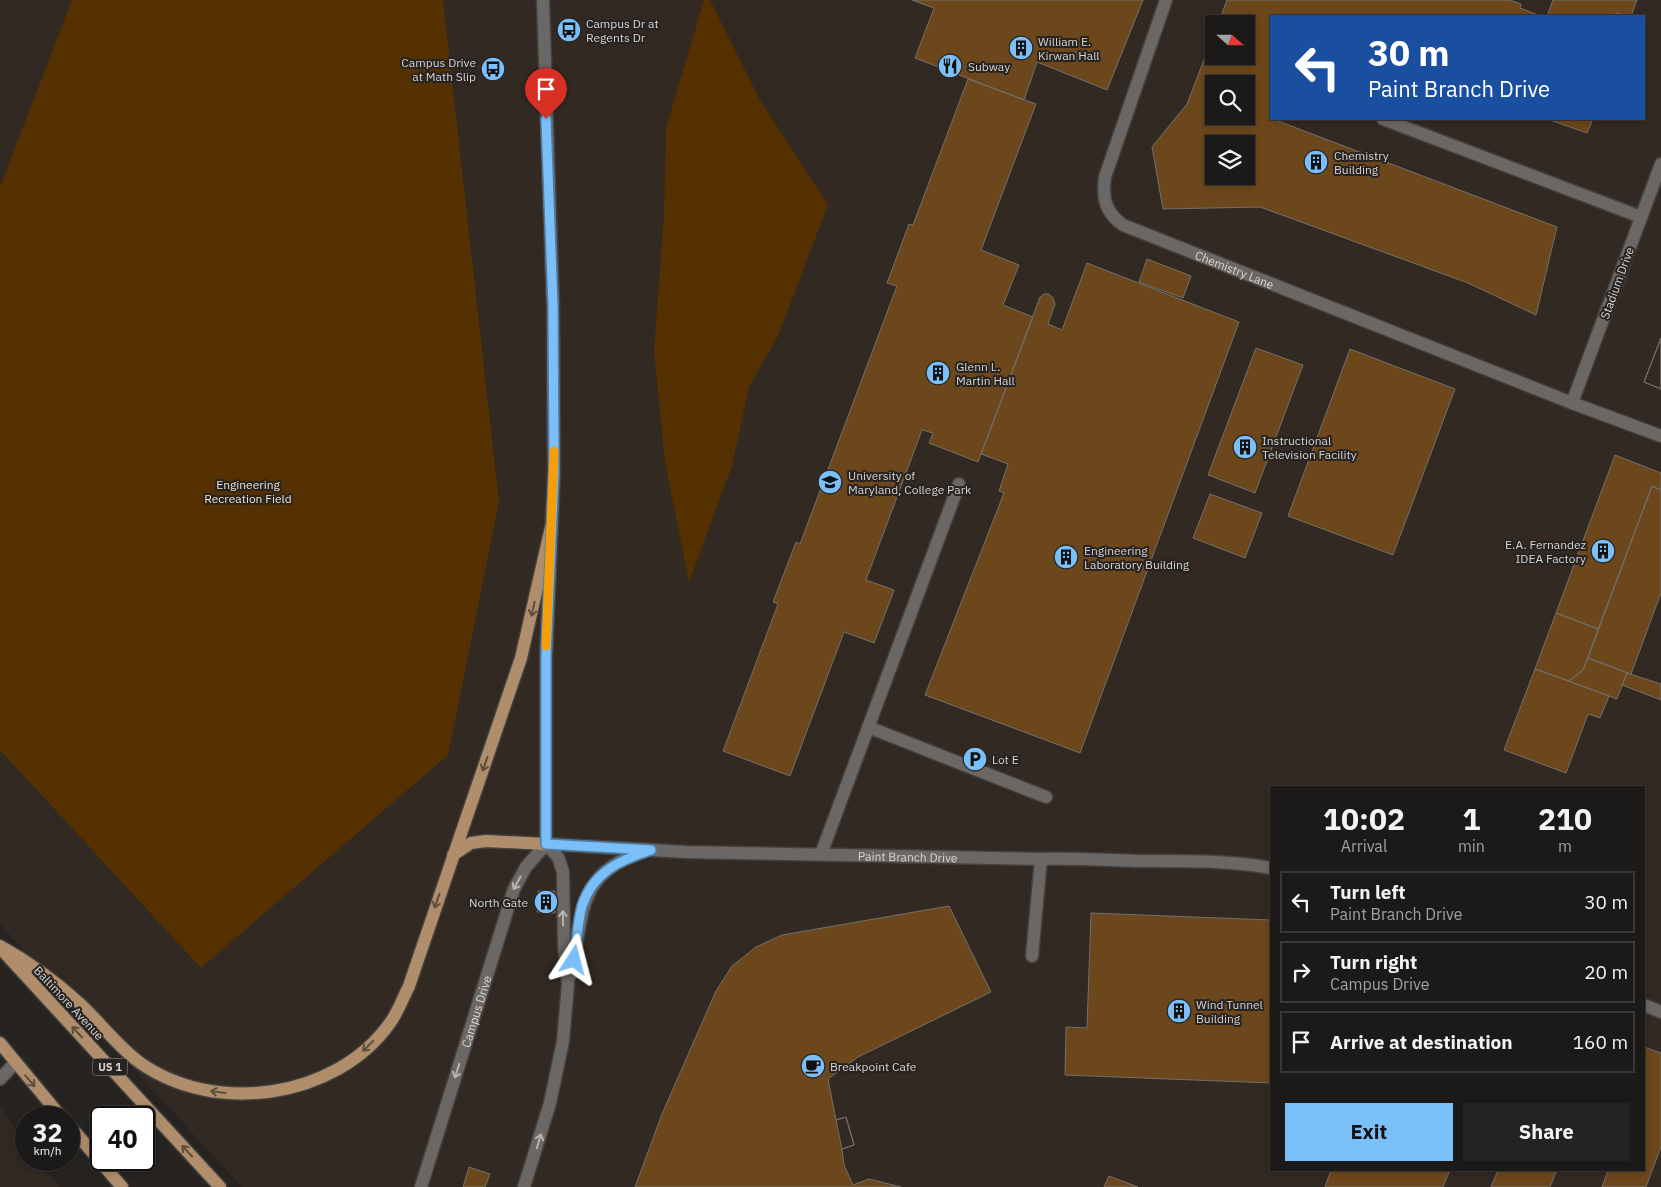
<!DOCTYPE html>
<html lang="en">
<head>
<meta charset="utf-8">
<style>
	body { margin:0; font-family:"IBM Plex Sans",sans-serif; background:#252321; color:#f1f3f6; height:100vh; display:flex; flex-direction:column; font-size:19px; white-space:nowrap }
	* { box-sizing:border-box; margin:0 }
	p { font-size:16px; color:#a0a1a2 }
	.icon { flex:none; width:28px; height:28px; fill:none; stroke:currentColor; stroke-width:2; stroke-linecap:round; stroke-linejoin:round }
	.map { position:relative; flex:1; overflow:hidden }
	.details { position:absolute; left:1270px; top:786px; width:375px; height:385px; display:flex; flex-direction:column; background:#1c1a18; border-radius:0px; box-shadow:0 2px 8px #0003,0 0 0 1px #3a3837 }
	.details>* { flex:none }
	.guide { position:absolute; left:1270px; top:15px; width:375px; height:105px; border-radius:0px; box-shadow:0 2px 8px #0003,0 0 0 1px #3a3837; background:#1a4fa0; color:#fff; overflow:hidden }
	.needle { width:32px; rotate:111deg }
	.controls { position:absolute; left:1205px; top:15px; display:grid; gap:10px }
	.controls a { display:grid; place-items:center; width:50px; height:50px; border-radius:0px; background:#1c1a18; box-shadow:0 2px 8px #0003,0 0 0 1px #3a3837; font-size:25px }
	.speed { position:absolute; left:15px; top:1106px; display:flex; gap:10px; font-size:25px; font-weight:700; text-align:center }
	.speed>* { display:grid; place-content:center; width:65px; height:65px; border-radius:50%; background:#1c1a18; box-shadow:0 2px 8px #0003,0 0 0 1px #3a3837; line-height:1 }
	.speed small { font-size:12px; font-weight:400 }
	.speed .limit { border:2px solid #111; border-radius:8px; background:#fff; color:#111 }
	.pin { position:absolute; display:grid; place-items:center; width:42px; height:42px; color:#fff; margin:-51px -21px; border-radius:50% 50% 50% 0; rotate:-45deg; box-shadow:0 0 5px #0007 }
	.pin .icon { rotate:45deg }
	.me { position:absolute; width:55px; margin:-28px; rotate:9deg; stroke-linejoin:round; filter:drop-shadow(0 0 4px #0008) }
	.turn { display:flex; align-items:center; gap:18px; height:105px; padding:0 15px; font-size:22px }
	.turn .icon { width:65px; height:65px; stroke-width:2.5 }
	.turn b { display:block; font-size:35px; line-height:42px }
	.eta { display:flex; justify-content:space-evenly; align-items:center; height:85px; text-align:center }
	.eta b { font-size:30px; font-weight:700; line-height:35px }
	.action { display:flex; gap:10px; margin-top:auto; padding:10px 15px }
	.action a { flex:1; height:58px; border-radius:0px; background:#7abff8; color:#111; font-size:20px; font-weight:700; line-height:58px; text-align:center }
	.action a+a { background:#252321; color:#f1f3f6 }
	ul { padding:0; list-style:none }
	li { display:flex; align-items:center; gap:15px; height:62px; margin:0 10px 8px; padding:0 5px; border:2px solid #3a3837; border-radius:0px }
	li div { flex:1 }
	li b { display:block; font-size:19px }
	li em { font-style:normal }
	.map>svg:first-child { display:block }
	.built { fill:#312922; fill-rule:evenodd }
	.green { fill:#553102 }
	.building { fill:#6d471c; stroke:#73706c; fill-rule:evenodd }
	.lines { fill:none; stroke-linecap:round; stroke-linejoin:round }
	.lane-casing { stroke:#43403e; stroke-width:15 }
	.street-casing { stroke:#43403e; stroke-width:15 }
	.secondary-casing { stroke:#43403e; stroke-width:15 }
	.primary-casing { stroke:#43403e; stroke-width:15 }
	.lane { stroke:#6b6764; stroke-width:12 }
	.street { stroke:#6b6764; stroke-width:12 }
	.secondary { stroke:#6b6764; stroke-width:12 }
	.primary { stroke:#b08e6b; stroke-width:12 }
	.oneway { stroke:#5d4e3e }
	.oneway2 { stroke:#b6b3b1 }
	.route-casing { stroke:#4f7ca1; stroke-width:12 }
	.route { stroke:#7abff8; stroke-width:9 }
	.slow { stroke:#f59e0b; stroke-width:9 }
	.labels { text-anchor:middle; dominant-baseline:central; stroke-width:4; stroke-linejoin:round; paint-order:stroke }
	.shield { fill:#262320; stroke:#a19f9d; stroke-width:1 }
	.shield-label { font-size:11px; font-weight:bold; fill:#d6d4d2 }
	.poi-label { font-size:12px; fill:#d6d4d2; stroke:#262320; text-anchor:start }
	.street-label { font-size:12px; fill:#d6d4d2; stroke:#262320 }
	.park-label { font-size:12px; fill:#f3e0ce; stroke:#262320 }
</style>
</head>
<body>
<div class="map">
<svg width="1661" height="1187" viewBox="0 0 1661 1187">
	<rect width="100%" height="100%" fill="#262320"/>
	<path class="built" d="M0 0H1661V1187H242L0 924ZM1271 16H1644V119H1271ZM1214 24H1246V56H1214ZM1214 84H1246V116H1214ZM1214 144H1246V176H1214ZM1271 788H1644V1170H1271Z
		M0 1106 26 1146V1160H36L60 1187H0Z"/>
	<path class="green" d="M72 0H443L499 502 448 755 201 968 0 750V187Z
		M704 0H710L760 100 828 205 778 336 749 387 732 466 689 582 665 462 654 352 664 214 666 128Z"/>
	<path class="building" d="M912 0H1143L1107 90 1037 62 1024 100 915 58 934 8Z
		M1227 0H1510L1521 4 1520 8 1541 16H1271V119H1279L1278 121 1557 227 1536 315 1468 283 1260 207 1163 209 1152 147 1187 104 1214 34V56H1246V24H1218ZM1214 84H1246V116H1214ZM1214 144H1246V176H1214Z
		M1553 0H1637L1631 16 1616 13 1615 16H1547Z
		M968 79 1036 104 981 250 1019 265 1003 305 1033 317 978 462 929 443 933 433 922 430 866 580 894 590 890 601 874 643 844 632 790 776 723 751 778 604 773 602 783 576 796 542 800 544 897 286 887 283 909 224 913 225Z
		M1547 119H1593L1587 133Z
		M1147 259 1191 276 1183 298 1139 282Z
		M1087 263 1239 322 1080 753 925 695 1004 493 999 491 1008 464 981 454 1040 297 1044 294H1049L1053 298 1055 304 1048 324 1062 330Z
		M1661 338V389L1644 382Z
		M1661 338V389L1644 382Z
		M1256 348 1303 365 1255 493 1208 475Z
		M1350 349 1455 389 1393 555 1288 516Z
		M1615 455 1661 473V490L1652 486 1598 629 1556 613Z
		M1652 486 1661 490V593L1631 674 1588 658Z
		M1210 494 1262 513 1245 558 1193 538Z
		M1556 613 1598 629 1583 670 1569 681 1535 669Z
		M1588 658 1627 673 1617 699 1569 681 1583 670Z
		M1535 669 1609 696 1600 718 1588 714 1566 773 1504 750Z
		M1627 673 1661 684V700L1622 685Z
		M538 891H555V913L537 912Z
		M949 906 991 992 858 1057 828 1079 836 1120 846 1117 854 1145 842 1149 844 1165 853 1185 869 1179 901 1187H635L662 1114 716 991 732 966 756 947 782 935Z
		M1091 913 1271 920V1083L1065 1075 1066 1027 1087 1028Z
		M1644 1047 1661 1053V1147L1646 1187H1602L1608 1170H1644Z
		M846 1117 854 1145 842 1149 836 1120Z
		M469 1167 490 1174 485 1187H463Z
		M1331 1170H1450L1443 1187H1325Z
		M1498 1170H1557L1550 1187H1491Z
		M1109 1176 1138 1187H1104Z"/>
	<g class="lines">
		<g class="lane-casing">
			<g id="lane">
				<path id="s1" d="M1166 0 1105 177C1102 198 1105 212 1123 225L1572 403"/>
				<path d="M1383 119 1641 217"/>
				<path d="M868 727 1046 797"/>
				<path d="M821 854 959 484"/>
				<path d="M1032 956 1041 859"/>
				<path d="M0 1079 15 1063"/>
			</g>
		</g>
		<g class="street-casing">
			<path id="street" d="M1661 164 1572 403 1661 436"/>
		</g>
		<g class="secondary-casing">
			<g id="secondary">
				<path id="s2" d="M546 844 686 852 1041 859C1073 858 1104 860 1137 861 1182 861 1227 860 1271 868"/>
				<path d="M571 975C584 917 575 873 643 852"/>
				<path d="M1644 1005 1661 1012"/>
				<path id="s3" d="M421 1187 514 889 526 867 546 844V656L554 472 553 307 543 0"/>
				<path d="M524 1187 550 1103 563 1041 568 984 564 947 563 872 558 857 546 844"/>
			</g>
		</g>
		<g class="primary-casing">
			<path id="primary" d="M453 855 471 843 486 841 546 844
				M0 946C29 962 55 981 79 1003 100 1022 116 1045 139 1062 214 1116 336 1099 390 1023 398 1012 403 998 409 986L521 658 551 527
				M3 951 220 1187
				M0 1043 62 1118
				M69 1125 122 1187"/>
		</g>
		<use href="#lane" class="lane"/>
		<use href="#street" class="street"/>
		<use href="#secondary" class="secondary"/>
		<use href="#primary" class="primary"/>
	</g>
	<defs><path id="oneway-shaft" d="M-6 0H5M1.5-3L5.5 0L1.5 3" fill="none" stroke-width="1.6" stroke-linecap="round" stroke-linejoin="round" transform="scale(1.25)"/></defs>
	<g class="oneway">
		<use href="#oneway-shaft" transform="translate(533 609) rotate(103)"/>
		<use href="#oneway-shaft" transform="translate(485 764) rotate(109)"/>
		<use href="#oneway-shaft" transform="translate(437 901) rotate(109)"/>
		<use href="#oneway-shaft" transform="translate(77 1032) rotate(-133)"/>
		<use href="#oneway-shaft" transform="translate(368 1046) rotate(135)"/>
		<use href="#oneway-shaft" transform="translate(30 1081) rotate(49)"/>
		<use href="#oneway-shaft" transform="translate(218 1092) rotate(-172)"/>
		<use href="#oneway-shaft" transform="translate(187 1151) rotate(-133)"/>
	</g>
	<g class="oneway2">
		<use href="#oneway-shaft" transform="translate(517 883) rotate(119)"/>
		<use href="#oneway-shaft" transform="translate(563 918) rotate(-91)"/>
		<use href="#oneway-shaft" transform="translate(457 1071) rotate(108)"/>
		<use href="#oneway-shaft" transform="translate(539 1141) rotate(-73)"/>
	</g>
	<g class="lines">
		<g class="route-casing">
			<path id="route" d="M546 119 553 307 554 472 546 656V844L651 850C620 860 593 872 582 906 577 924 577 943 574 960"/>
		</g>
		<use href="#route" class="route"/>
		<path class="slow" d="M546 646 554 451"/>
	</g>
	<defs>
		<g id="bus-disc" transform="scale(1.25)"><circle r="9.5" fill="#7abff8" stroke="#262320"/><path d="M-5-6H5V4H4V6H2V4H-2V6H-4V4H-5ZM-3.5-4V0h7V-4ZM-3.5 1.2v1.5H-2V1.2ZM2 1.2v1.5H3.5V1.2Z" fill="#111"/></g>
		<g id="building-disc" transform="scale(1.25)"><circle r="9.5" fill="#7abff8" stroke="#262320"/><path d="M-4-6H4V6H1V3H-1V6H-4ZM-2.5-4.3h1.7v1.8h-1.7ZM.8-4.3h1.7v1.8H.8ZM-2.5-1h1.7V.8h-1.7ZM.8-1h1.7V.8H.8Z" fill="#111"/></g>
		<g id="restaurant-disc" transform="scale(1.25)"><circle r="9.5" fill="#7abff8" stroke="#262320"/><path d="M-5-6h1v4h1v-4h1v4h1v-4h1v5L-1.5 .5V6h-2V.5L-5-1ZM5-6V6H3V1.5H1.5Q1.5-4 5-6Z" fill="#111"/></g>
		<g id="university-disc" transform="scale(1.25)"><circle r="9.5" fill="#7abff8" stroke="#262320"/><path d="M0-5L7-2L0 1L-7-2ZM-4 1L0 2.5L4 1V4Q0 6-4 4Z" fill="#111"/></g>
		<g id="parking-disc" transform="scale(1.25)"><circle r="9.5" fill="#7abff8" stroke="#262320"/><path d="M-3.5-5.5H1a3.5 3.5 0 0 1 0 7H-1V5.5H-3.5ZM-1-3.4V-.6H.8a1.4 1.4 0 0 0 0-2.8Z" fill="#111"/></g>
		<g id="cafe-disc" transform="scale(1.25)"><circle r="9.5" fill="#7abff8" stroke="#262320"/><path d="M-5.5-4.5H6V0H3Q3 3.5 0 3.5H-2.5Q-5.5 3.5-5.5 0ZM3-3.2v2h1.7v-2ZM-6 4.5H4V6H-6Z" fill="#111"/></g>
	</defs>
	<g fill-rule="evenodd">
		<use href="#bus-disc" x="569" y="30"/>
		<use href="#building-disc" x="1021" y="48"/>
		<use href="#restaurant-disc" x="950" y="66"/>
		<use href="#bus-disc" x="493" y="69"/>
		<use href="#building-disc" x="1316" y="162"/>
		<use href="#building-disc" x="938" y="373"/>
		<use href="#building-disc" x="1245" y="447"/>
		<use href="#university-disc" x="830" y="482"/>
		<use href="#building-disc" x="1603" y="551"/>
		<use href="#building-disc" x="1066" y="557"/>
		<use href="#parking-disc" x="975" y="759"/>
		<use href="#building-disc" x="546" y="902"/>
		<use href="#building-disc" x="1179" y="1011"/>
		<use href="#cafe-disc" x="813" y="1066"/>
	</g>
	<g class="labels">
		<rect class="shield" x="92.5" y="1058.5" width="35" height="17" rx="4"/>
		<g class="shield-label">
			<text x="110" y="1067">US 1</text>
		</g>
		<g class="poi-label">
			<text x="586" y="23">Campus Dr at<tspan x="586" dy="14">Regents Dr</tspan></text>
			<text x="1038" y="41">William E.<tspan x="1038" dy="14">Kirwan Hall</tspan></text>
			<text x="476" y="62" text-anchor="end">Campus Drive<tspan x="476" dy="14">at Math Slip</tspan></text>
			<text x="968" y="66">Subway</text>
			<text x="1334" y="155">Chemistry<tspan x="1334" dy="14">Building</tspan></text>
			<text x="956" y="366">Glenn L.<tspan x="956" dy="14">Martin Hall</tspan></text>
			<text x="1262" y="440">Instructional<tspan x="1262" dy="14">Television Facility</tspan></text>
			<text x="848" y="475">University of<tspan x="848" dy="14">Maryland, College Park</tspan></text>
			<text x="1586" y="544" text-anchor="end">E.A. Fernandez<tspan x="1586" dy="14">IDEA Factory</tspan></text>
			<text x="1084" y="550">Engineering<tspan x="1084" dy="14">Laboratory Building</tspan></text>
			<text x="992" y="759">Lot E</text>
			<text x="528" y="902" text-anchor="end">North Gate</text>
			<text x="1196" y="1004">Wind Tunnel<tspan x="1196" dy="14">Building</tspan></text>
			<text x="830" y="1066">Breakpoint Cafe</text>
		</g>
		<g class="street-label">
			<text stroke="none"><textPath href="#s1" startOffset="362">Chemistry Lane</textPath></text>
			<text transform="translate(1617 283) rotate(-70)">Stadium Drive</text>
			<text stroke="none"><textPath href="#s2" startOffset="362">Paint Branch Drive</textPath></text>
			<text transform="translate(69 1003) rotate(47)">Baltimore Avenue</text>
			<text stroke="none"><textPath href="#s3" startOffset="184">Campus Drive</textPath></text>
		</g>
		<g class="park-label">
			<text x="248" y="484">Engineering<tspan x="248" dy="14">Recreation Field</tspan></text>
		</g>
	</g>
</svg>
<div class="controls">
<a><svg class="needle" viewBox="-14 -14 28 28"><path d="M0-13l5 13h-10z" fill="#e53935"/><path d="M0 13l5-13h-10z" fill="#a0a1a2"/></svg></a>
<a><svg class="icon" aria-label="search" viewBox="0 0 24 24"><circle cx="10" cy="10" r="6"/><path d="M15 15l6 6"/></svg></a>
<a><svg class="icon" aria-label="layers" viewBox="0 0 24 24"><path d="M12 4l9 5-9 5-9-5zM3 14l9 5 9-5"/></svg></a>
</div>
<div class="speed"><div>32<small>km/h</small></div><div class="limit">40</div></div>
<div class="pin" style="left:546px;top:119px;background:#d93025"><svg class="icon" aria-label="arrive" viewBox="0 0 24 24"><path d="M6 21V4h12l-3 4 3 4H6"/></svg></div>
<svg class="me" style="left:574px;top:960px" viewBox="-20 -20 40 40"><path d="M0-17L14 15 0 8-14 15z" fill="#7abff8" stroke="#fff" stroke-width="4"/></svg>
<div class="guide">
<div class="turn"><svg class="icon" aria-label="left" viewBox="0 0 24 24"><path d="M17 20v-9H6M10 6l-5 5 5 5"/></svg><div><b>30 m</b>Paint Branch Drive</div></div>
</div>
<section class="details">
<div class="eta">
<div><b>10:02</b><p>Arrival</p></div>
<div><b>1</b><p>min</p></div>
<div><b>210</b><p>m</p></div>
</div>
<ul>
<li><svg class="icon" aria-label="left" viewBox="0 0 24 24"><path d="M17 20v-9H6M10 6l-5 5 5 5"/></svg><div><b>Turn left</b><p>Paint Branch Drive</p></div><em>30 m</em></li>
<li><svg class="icon" aria-label="right" viewBox="0 0 24 24"><path d="M7 20v-9h11M14 6l5 5-5 5"/></svg><div><b>Turn right</b><p>Campus Drive</p></div><em>20 m</em></li>
<li><svg class="icon" aria-label="arrive" viewBox="0 0 24 24"><path d="M6 21V4h12l-3 4 3 4H6"/></svg><div><b>Arrive at destination</b></div><em>160 m</em></li>
</ul>
<div class="action"><a>Exit</a><a>Share</a></div>
</section>
</div>
</body>
</html>
